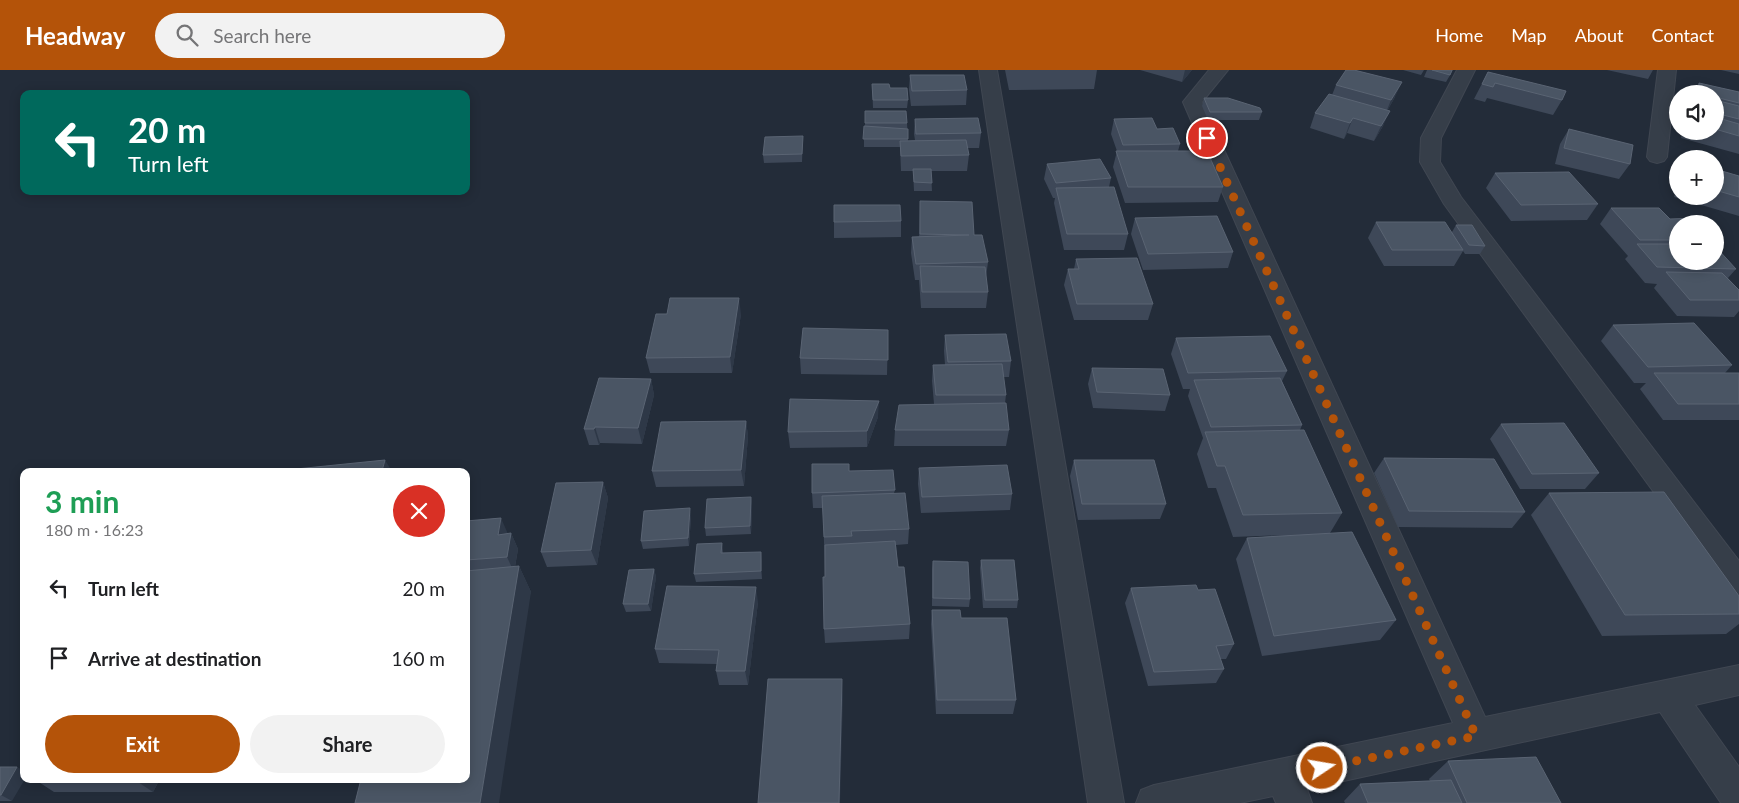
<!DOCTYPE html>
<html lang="en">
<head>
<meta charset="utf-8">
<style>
	body { margin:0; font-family:Lato,sans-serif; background:#f2f2f2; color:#202124; height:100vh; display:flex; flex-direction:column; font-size:19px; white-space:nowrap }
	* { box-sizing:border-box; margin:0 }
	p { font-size:16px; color:#757577 }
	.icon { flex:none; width:28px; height:28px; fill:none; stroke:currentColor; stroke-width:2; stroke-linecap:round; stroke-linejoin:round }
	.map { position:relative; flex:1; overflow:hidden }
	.sheet { position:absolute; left:20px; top:398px; width:450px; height:315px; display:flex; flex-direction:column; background:#fff; border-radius:10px; box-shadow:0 2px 12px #0003 }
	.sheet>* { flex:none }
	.top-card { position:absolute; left:20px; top:20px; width:450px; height:105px; border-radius:10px; box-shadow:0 2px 12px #0003; background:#00695c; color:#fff; overflow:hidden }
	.fabs { position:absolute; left:1669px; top:15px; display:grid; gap:10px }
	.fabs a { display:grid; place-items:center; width:55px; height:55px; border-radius:50%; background:#fff; box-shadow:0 2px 12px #0003; font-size:25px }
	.pin { position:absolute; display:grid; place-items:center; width:42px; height:42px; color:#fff; margin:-21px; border:2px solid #fff; border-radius:50%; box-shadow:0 1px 5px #0007 }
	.me { position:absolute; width:55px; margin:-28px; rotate:78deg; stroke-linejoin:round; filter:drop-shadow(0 0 4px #0008) }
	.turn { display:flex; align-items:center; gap:18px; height:105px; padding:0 25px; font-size:22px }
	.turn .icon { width:65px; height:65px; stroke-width:2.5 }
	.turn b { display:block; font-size:35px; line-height:42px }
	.round { display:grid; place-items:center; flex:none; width:52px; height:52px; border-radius:26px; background:#f2f2f2 }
	.head { display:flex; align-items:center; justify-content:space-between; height:85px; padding:0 25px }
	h1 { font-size:30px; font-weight:700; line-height:38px; color:#1e9e55 }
	.button { display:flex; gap:10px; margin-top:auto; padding:10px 25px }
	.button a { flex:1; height:58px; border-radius:30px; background:#b45309; color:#fff; font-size:20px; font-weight:700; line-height:58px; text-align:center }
	.button a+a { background:#f2f2f2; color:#202124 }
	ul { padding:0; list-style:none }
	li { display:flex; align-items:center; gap:15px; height:70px; padding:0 25px }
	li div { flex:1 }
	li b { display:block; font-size:19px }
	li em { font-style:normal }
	header { display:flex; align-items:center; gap:30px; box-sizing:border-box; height:70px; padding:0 25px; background:#b45309; color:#fff }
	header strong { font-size:24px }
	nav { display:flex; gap:28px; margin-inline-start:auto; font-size:18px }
	.search { width:350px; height:45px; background:#f2f2f2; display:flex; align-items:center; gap:12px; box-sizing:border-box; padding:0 18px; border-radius:28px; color:#757577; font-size:19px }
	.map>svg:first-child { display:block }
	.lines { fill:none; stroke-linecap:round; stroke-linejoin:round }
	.minor-casing { stroke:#404752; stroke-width:2 }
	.minor { fill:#363e49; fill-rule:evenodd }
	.wall { fill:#3e4858 }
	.shaded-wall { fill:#2e3847 }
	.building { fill:#4a5564; stroke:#5a6473 }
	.route { stroke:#b45309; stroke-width:9; stroke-dasharray:0 16.2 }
</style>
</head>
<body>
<header>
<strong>Headway</strong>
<div class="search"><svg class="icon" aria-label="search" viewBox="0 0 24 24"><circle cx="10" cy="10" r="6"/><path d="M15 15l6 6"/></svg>Search here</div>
<nav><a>Home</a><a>Map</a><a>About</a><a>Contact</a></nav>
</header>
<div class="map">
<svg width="1739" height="733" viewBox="0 0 1739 733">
	<rect width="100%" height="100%" fill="#232c39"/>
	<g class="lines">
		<g class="minor-casing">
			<path id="minor" d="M979 0H997L1124 733H1088Z
				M1209 0H1228L1202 32 1485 647 1739 595V625L1695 635 1739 697V733H1721L1660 642 1307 719 1312 733H1276L1273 726 1240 733H1136L1141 720 1154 715 1453 653 1183 32Z
				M1457 0H1475L1441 68 1440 92 1461 127 1739 491V528L1728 524 1444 134 1420 92 1421 68Z
				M1658 0H1676L1667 87 1664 91 1657 93 1650 91 1647 87Z"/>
		</g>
		<use href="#minor" class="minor"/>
	</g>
	<path class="wall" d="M1005 0H1097L1094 19 1009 20Z
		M1140 0H1192L1182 12Z
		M1403 0H1424L1421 5Z
		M1427 0H1453L1446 12 1424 7Z
		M1607 0H1653L1648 9Z
		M1721 0H1739V4Z
		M1488 2 1562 30 1553 45 1487 28 1485 32 1474 29Z
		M910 5 967 20 966 35 911 36 909 20Z
		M1699 13 1739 22V84L1681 68 1683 61H1715V24H1691Z
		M872 14 890 18 908 30 907 38H873Z
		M1336 15 1395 27 1387 41 1383 56 1374 71 1347 63 1344 69 1310 58 1315 43 1332 25Z
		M1204 28 1262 42 1259 50H1208L1202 36Z
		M865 41 907 53 908 71 915 70 914 64 915 49 981 63 979 78H967L969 85 967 101H931L932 121H914L913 101H901L900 77H864V56H865Z
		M1114 49 1157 59 1180 74 1178 81 1223 117 1218 132 1125 133 1113 97 1117 81 1111 64Z
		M1569 59 1630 94 1619 109 1555 94 1560 74Z
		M803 66 802 92 764 93 763 85Z
		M1047 94 1111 108 1109 117 1128 164 1124 180H1064L1054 133 1055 128H1053L1044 109Z
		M1715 99 1739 106V146L1674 127 1678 115V126H1715Z
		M1495 103 1598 134 1587 150 1511 151 1486 118Z
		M920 131 974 165 988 192 986 207 988 222 986 238H921L919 210H915L911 183 912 167H919Z
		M1611 138 1670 149 1678 154V191L1736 199 1728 208 1739 220V241L1734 247 1677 246 1654 218 1657 214 1645 213 1625 189 1628 186 1600 154Z
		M1135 148 1233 182 1228 198 1143 200 1131 164Z
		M901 151V167L834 168V152Z
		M1376 152 1452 162 1456 155 1485 176 1480 184H1465L1463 181 1454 196H1384L1368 168Z
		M1076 189 1153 234 1148 250H1074L1064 215 1068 199H1074Z
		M741 244 732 303H650L646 288Z
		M1613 255 1732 295 1725 303H1739V350H1663L1640 319 1646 313H1634L1601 271Z
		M888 260 887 305 801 304 800 288Z
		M945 265 1011 291 1009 307H1003L1006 325 1005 333 1009 360 1006 376H894L895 360 934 334 932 311 933 295H945L944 281Z
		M1176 268 1287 301 1282 311 1302 355 1300 360 1342 443 1330 463 1396 550 1380 570 1262 586 1236 489 1247 468 1289 465 1233 467 1216 418H1208L1197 384 1203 368 1188 326 1190 319H1183L1171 284Z
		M1092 298 1170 325 1165 341 1093 338 1088 314Z
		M651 309 654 325 642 374 600 373 599 375H589L584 359Z
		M878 347 867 377 790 378 788 362Z
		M746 351 748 366 744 416 656 417 652 401Z
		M1501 354 1599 403 1585 419H1520L1490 369Z
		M1384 388 1525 442 1512 458 1398 457 1374 403Z
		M1074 390 1166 434 1160 449 1078 450 1070 406Z
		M919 398 1012 424 1010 440 921 443 918 414Z
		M850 401 895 420 894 423 909 459 908 474 896 475 898 497 910 554 909 569 825 573 824 559 825 507 823 438H813L812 423Z
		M603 412 608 428 597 495 547 497 541 482Z
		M1549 423 1739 526V554L1726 564 1602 566 1531 445Z
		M751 427 752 436 751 464 706 466 705 458Z
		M691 447 689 476 643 479 641 471Z
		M466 451 508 464 511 463 518 479 515 497 519 496 531 522 466 709Z
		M722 473 723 483 762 490V509L696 512 694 504Z
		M981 490 1018 530 1017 538H983L980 498Z
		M933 491 970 529 969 537 932 536V499Z
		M654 499 656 507 651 541 626 542 623 534Z
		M1131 518 1198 520 1234 574 1226 589H1220L1224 599 1216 613 1148 616 1125 533Z
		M758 532 748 615H719L716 601 717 594 659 593 655 579Z
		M932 540 961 548 1016 630 1013 644H936L931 554Z
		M1448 691 1561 733H1345L1344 731 1360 714 1430 711 1429 709Z
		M0 697 12 731H0Z
		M34 709H160L153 722H54Z"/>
	<path class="shaded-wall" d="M1185 0H1192L1182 12Z
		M1402 12 1395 27 1385 45 1391 30Z
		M1390 41 1383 56 1374 71 1381 56Z
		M1353 48 1347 63 1344 69 1350 53Z
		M739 228 741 244 732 303 730 287Z
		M651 309 654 325 642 374 638 358Z
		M879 331 878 347 867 377V361Z
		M746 351 748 366 744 416 741 400Z
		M595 357 600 373 599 375 594 359Z
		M385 390 392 401H382Z
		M603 412 608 428 597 495 591 480Z
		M751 427 752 436 751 464 750 456Z
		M690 438 691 447 689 476 688 468Z
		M501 448 508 464 498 465Z
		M511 463 518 479 514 502 507 487Z
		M761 482 762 490V509L761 501Z
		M519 496 531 522 499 733H480Z
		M654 499 656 507 651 541 648 534Z
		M756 517 758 532 748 615 745 601Z
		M842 609 843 628 840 733H839Z
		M17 697 24 701V709H25L12 731 1 725Z
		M136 709H160L153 722 135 710Z"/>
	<path class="building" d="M1346 0H1354L1402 12 1391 30 1336 15Z
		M1432 0H1452L1450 5Z
		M1488 2 1566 21 1562 30 1495 13 1493 17 1482 14Z
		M910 5H964L967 20 912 21Z
		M1699 13 1739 22V33L1715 27V24H1699Z
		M872 14H889L890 18H907L908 30H873Z
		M1329 24 1390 41 1381 56 1353 48 1350 53 1315 43Z
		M1204 28H1228L1260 38 1262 42H1210Z
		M1715 30 1739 36V49L1715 43Z
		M865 41H906L907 53H865Z
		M1715 47 1739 54V66L1715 59Z
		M978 48 981 63 916 64 915 49Z
		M1152 48 1157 59 1173 58 1180 74 1123 75 1114 49Z
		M864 56 908 59V69H863Z
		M1569 59 1633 75 1630 94 1564 78Z
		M803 66 802 84 763 85 765 67Z
		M966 70 969 85 901 86 900 71Z
		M1116 81H1207L1223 117H1128Z
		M1100 89 1111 108 1056 113 1047 94Z
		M913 99H931L932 113 914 112Z
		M1715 99 1739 106V127L1715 120Z
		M1569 102 1598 134 1521 135 1495 103Z
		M1114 117 1128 164H1067L1056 118Z
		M920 131 972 132 974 165H982L988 192 916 194 912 167 969 165 920 164Z
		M834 135H900L901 151 834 152Z
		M1611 138H1659L1670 149 1696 148 1702 154H1678V170H1640Z
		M1217 146 1233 182 1148 184 1135 148Z
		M1376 152H1445L1463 180H1392Z
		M1456 155H1472L1485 176 1469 175Z
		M1637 174H1678V191H1715V176L1736 199 1657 197Z
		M1137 188 1153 234H1077L1068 199H1079L1076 189Z
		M920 196 985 197 988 222H922Z
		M1666 202 1722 203 1739 220V230H1690Z
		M670 228H739L730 287 646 288 656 244H667Z
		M1694 253 1732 295 1648 297 1613 255Z
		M803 258 888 260V290L800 288Z
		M1006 264 1011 291 948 292 945 265Z
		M1270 266 1287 301 1188 303 1176 268Z
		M1002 294 1006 325H936L933 295Z
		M1092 298 1163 299 1170 325 1097 322Z
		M1654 303H1739V334H1678Z
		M599 308 651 309 638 358 595 357 594 359H584Z
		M1280 308 1302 355 1211 357 1194 310Z
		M790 329 879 331 867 361 788 362Z
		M1006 333 1009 360H895L899 335Z
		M746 351 741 400 652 401 661 352Z
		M1564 353 1599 403 1532 404 1501 354Z
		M1304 360 1342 443 1243 445 1225 396H1217L1205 362Z
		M1384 388 1494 389 1525 442 1409 441Z
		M385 390 382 401H295L296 399Z
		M1074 390H1154L1166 434H1082Z
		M812 394H849V401L893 400 895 420 812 423Z
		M1007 395 1012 424 922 427 919 398Z
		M603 412 591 480 541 482 556 413Z
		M1664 422 1739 526V544L1625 545 1549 423Z
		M905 423 909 459 851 461 852 466 824 467 822 426Z
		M751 427 750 456 705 458 707 429Z
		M690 438 688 468 641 471 644 441Z
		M501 448 498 465 511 463 507 487 466 490V451Z
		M1352 462 1396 550 1274 566 1247 468Z
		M895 471 898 497H904L910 554 824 559 823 507H825V475Z
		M722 473 721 483 761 482V501L694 504 697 474Z
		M981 490H1014L1018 530H985Z
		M933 491 968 492 970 529 933 528Z
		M519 496 480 733H355L361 709H466V501Z
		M654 499 648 534H623L629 500Z
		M1196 515 1198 520 1215 519 1234 574 1216 576 1224 599 1154 602 1131 518Z
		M667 516 756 517 745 601H716L719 580 655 579Z
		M932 540H960L961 548H1007L1016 630H937Z
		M768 609H842L839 733H758Z
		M1536 687 1561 733H1467L1448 691Z
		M0 697H17L1 725H0Z
		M34 709H136L135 710Z
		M1451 710 1462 733H1368L1360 714Z"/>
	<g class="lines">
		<path class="route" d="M1207 68 1476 666 1322 698"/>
	</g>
</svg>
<div class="fabs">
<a><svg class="icon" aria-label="sound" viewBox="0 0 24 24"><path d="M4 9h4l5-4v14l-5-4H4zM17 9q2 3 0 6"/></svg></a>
<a>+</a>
<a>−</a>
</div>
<div class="pin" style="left:1207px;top:68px;background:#d93025"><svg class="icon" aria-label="arrive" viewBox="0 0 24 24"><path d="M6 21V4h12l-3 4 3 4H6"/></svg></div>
<svg class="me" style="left:1322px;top:698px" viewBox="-20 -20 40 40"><circle r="17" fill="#b45309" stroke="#fff" stroke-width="3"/><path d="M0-11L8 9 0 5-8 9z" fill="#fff"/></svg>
<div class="top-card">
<div class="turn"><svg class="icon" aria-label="left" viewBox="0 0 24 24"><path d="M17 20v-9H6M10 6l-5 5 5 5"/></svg><div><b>20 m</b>Turn left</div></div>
</div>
<section class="sheet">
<div class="head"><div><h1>3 min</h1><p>180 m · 16:23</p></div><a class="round" style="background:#d93025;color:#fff"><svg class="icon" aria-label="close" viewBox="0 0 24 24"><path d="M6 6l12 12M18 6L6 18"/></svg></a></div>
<ul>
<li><svg class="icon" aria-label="left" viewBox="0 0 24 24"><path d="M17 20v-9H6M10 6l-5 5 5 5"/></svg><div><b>Turn left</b></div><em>20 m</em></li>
<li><svg class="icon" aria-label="arrive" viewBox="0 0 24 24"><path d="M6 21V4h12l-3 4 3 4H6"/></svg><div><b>Arrive at destination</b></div><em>160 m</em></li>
</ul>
<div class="button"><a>Exit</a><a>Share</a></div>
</section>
</div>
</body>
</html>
